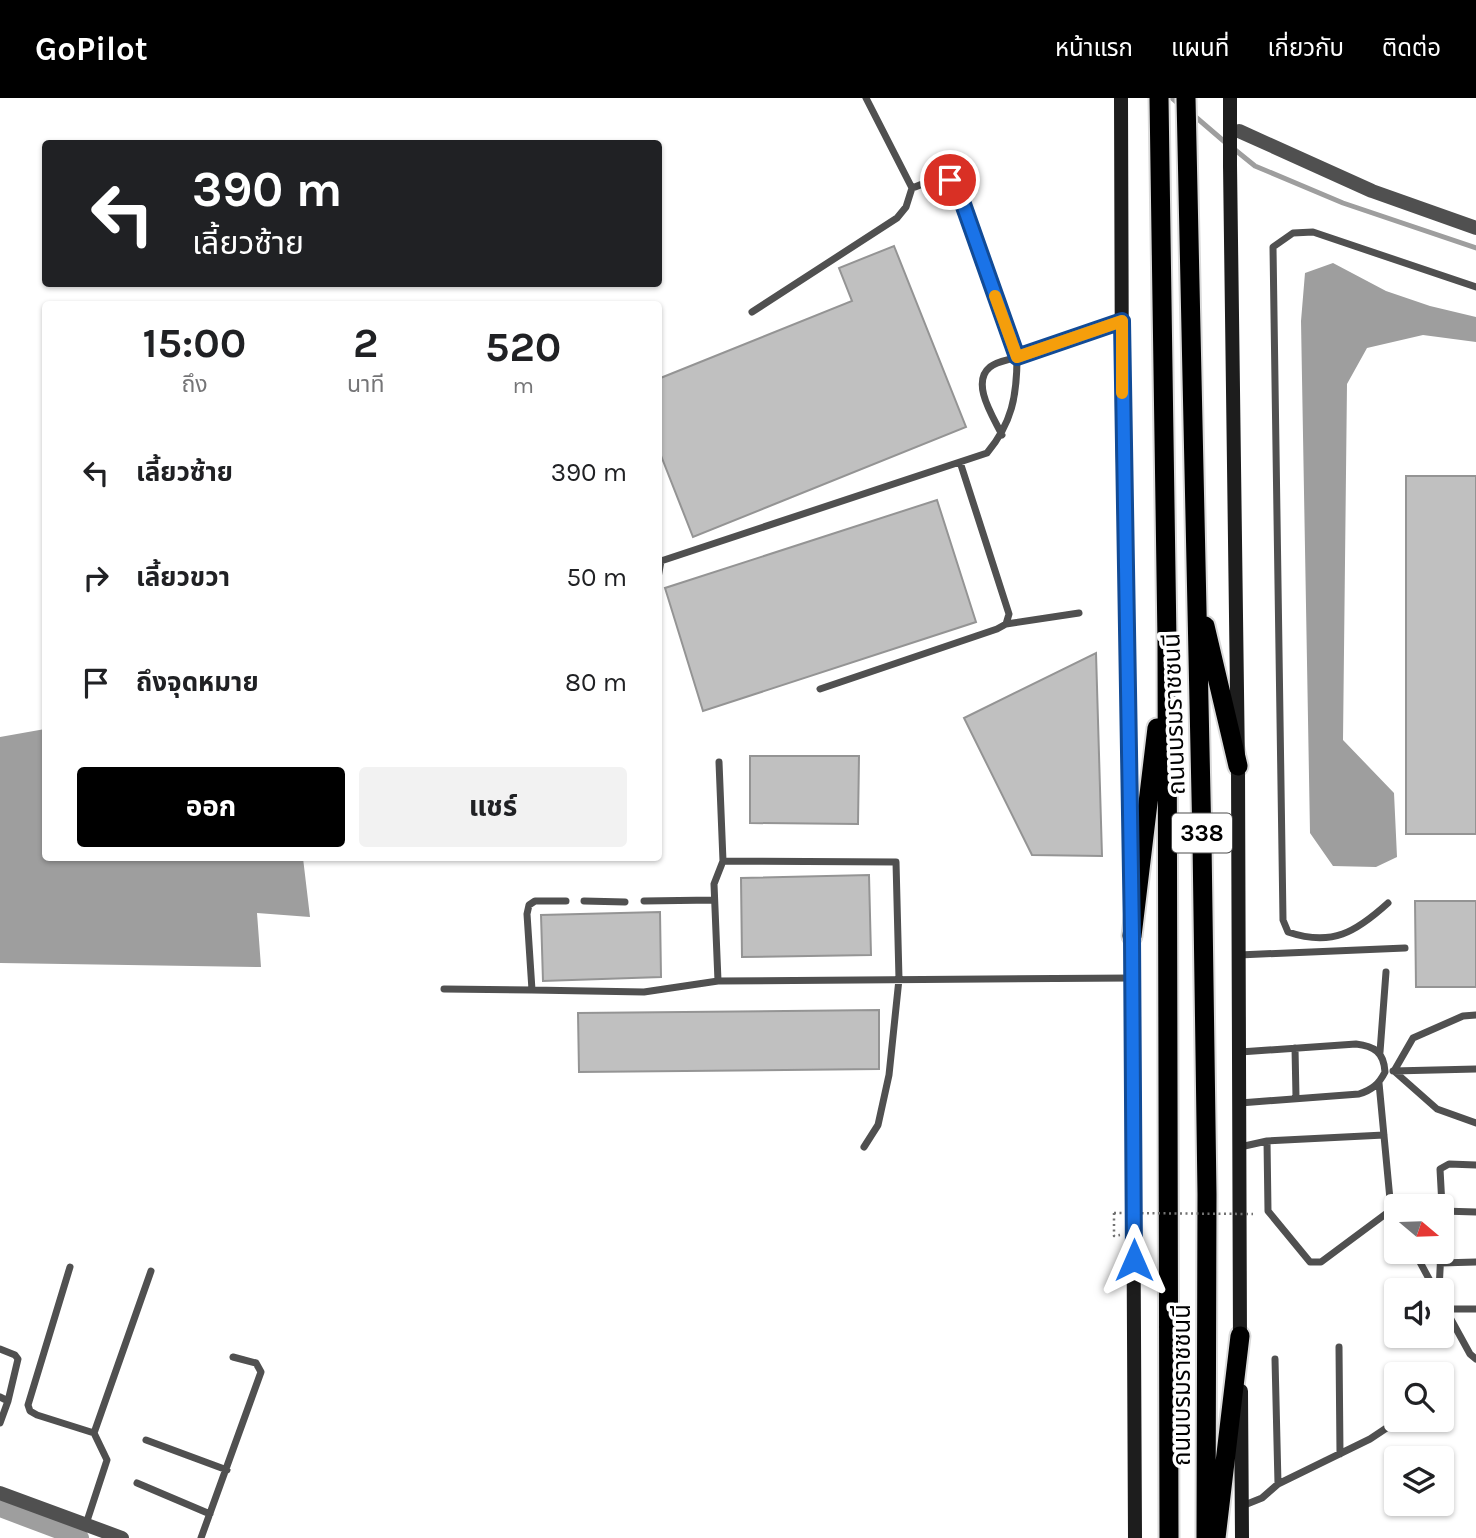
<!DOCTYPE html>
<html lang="th">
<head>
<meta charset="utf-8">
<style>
	body { margin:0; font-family:Karla,"Noto Sans Thai",sans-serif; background:#f2f2f2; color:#202124; height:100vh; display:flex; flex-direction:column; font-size:26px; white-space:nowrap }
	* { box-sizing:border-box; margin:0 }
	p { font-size:23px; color:#757577 }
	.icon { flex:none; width:38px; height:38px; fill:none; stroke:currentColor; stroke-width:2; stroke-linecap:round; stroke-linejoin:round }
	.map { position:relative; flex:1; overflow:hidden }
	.panel { position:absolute; left:42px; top:203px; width:620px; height:560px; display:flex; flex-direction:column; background:#fff; border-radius:7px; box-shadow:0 2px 5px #0004 }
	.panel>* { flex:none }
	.guide { position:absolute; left:42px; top:42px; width:620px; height:147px; border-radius:7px; box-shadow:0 2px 5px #0004; background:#202124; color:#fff; overflow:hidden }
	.needle { width:46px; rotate:109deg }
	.buttons { position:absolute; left:1384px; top:1096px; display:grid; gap:14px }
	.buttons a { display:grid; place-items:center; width:70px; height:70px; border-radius:7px; background:#fff; box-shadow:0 2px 5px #0004; font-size:35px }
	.pin { position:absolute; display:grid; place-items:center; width:60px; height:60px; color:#fff; margin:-30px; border:4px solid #fff; border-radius:50%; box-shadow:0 2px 7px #0007 }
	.me { position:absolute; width:77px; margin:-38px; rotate:0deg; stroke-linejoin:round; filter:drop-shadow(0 0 5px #0008) }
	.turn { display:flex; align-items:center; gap:24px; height:147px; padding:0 35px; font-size:32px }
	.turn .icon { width:91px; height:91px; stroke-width:2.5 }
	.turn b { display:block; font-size:49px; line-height:60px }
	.eta { display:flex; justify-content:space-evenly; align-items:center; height:119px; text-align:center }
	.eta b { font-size:42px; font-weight:700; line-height:49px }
	.cta { display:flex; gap:14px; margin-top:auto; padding:14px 35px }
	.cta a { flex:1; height:80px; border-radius:7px; background:#000; color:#fff; font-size:28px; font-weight:700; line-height:80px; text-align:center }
	.cta a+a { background:#f2f2f2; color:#202124 }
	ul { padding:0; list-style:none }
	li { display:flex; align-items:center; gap:21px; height:105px; padding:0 35px }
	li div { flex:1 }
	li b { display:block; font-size:26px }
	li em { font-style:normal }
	header { display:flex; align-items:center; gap:42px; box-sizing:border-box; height:98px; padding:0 35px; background:#000; color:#fff }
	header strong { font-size:33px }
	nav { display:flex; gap:38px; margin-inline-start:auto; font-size:24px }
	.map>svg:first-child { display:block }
	.water { fill:#9e9e9e }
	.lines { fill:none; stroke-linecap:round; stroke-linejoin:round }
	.stream { stroke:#9e9e9e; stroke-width:5 }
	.canal { stroke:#9e9e9e; stroke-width:18 }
	.building { fill:#c0c0c0; stroke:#949494; stroke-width:2 }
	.trunk-casing { stroke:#dbdbdb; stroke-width:23 }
	.path { stroke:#727272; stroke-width:2.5; stroke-dasharray:2 3.5; stroke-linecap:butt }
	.service { stroke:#505050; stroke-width:7 }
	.minor { stroke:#505050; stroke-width:14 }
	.tertiary { stroke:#505050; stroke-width:14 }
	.secondary { stroke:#1d1d1d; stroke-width:14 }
	.trunk { stroke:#000; stroke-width:19 }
	.path-bridge { stroke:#727272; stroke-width:2.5; stroke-dasharray:2 3.5; stroke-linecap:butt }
	.secondary-bridge { stroke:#1d1d1d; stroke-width:14 }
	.route-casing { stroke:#114b97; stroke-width:18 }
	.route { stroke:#1a73e8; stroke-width:12 }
	.slow { stroke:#f59e0b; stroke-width:12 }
	.labels { text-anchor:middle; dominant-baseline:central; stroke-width:7; stroke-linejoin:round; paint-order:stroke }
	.shield { fill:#fff; stroke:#4c4c4c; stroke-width:2 }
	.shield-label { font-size:23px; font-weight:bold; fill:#000 }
	.street-label { font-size:24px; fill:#000; stroke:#fff }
</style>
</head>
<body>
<header>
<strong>GoPilot</strong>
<nav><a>หน้าแรก</a><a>แผนที่</a><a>เกี่ยวกับ</a><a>ติดต่อ</a></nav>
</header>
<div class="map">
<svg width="1476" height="1440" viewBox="0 0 1476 1440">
	<rect width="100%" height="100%" fill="#fff"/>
	<path class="water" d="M1333 165 1386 193 1430 208 1476 219V244L1423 237 1367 250 1347 286 1343 642 1394 695 1397 759 1376 769 1333 768 1310 735 1301 223 1305 175Z
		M45 631 46 760H303L310 819 257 815 261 869 0 865V639Z"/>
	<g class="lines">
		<path class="stream" d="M1172 0 1180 7
			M1191 15 1226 45
			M1234 51 1255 68 1343 105 1476 150"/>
		<path class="canal" d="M0 1410 80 1440"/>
	</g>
	<path class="building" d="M894 148 966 329 693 439 658 350V281L852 203 839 170Z
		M1406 378H1476V736H1406Z
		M937 402 976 524 703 613 665 490Z
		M1096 555 1102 758 1032 757 964 620Z
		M750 658H859L858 726 750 725Z
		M869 777 871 857 742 859 741 780Z
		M1415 803H1476V889H1416Z
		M660 814 661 879 543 883 541 817Z
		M879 912V971L579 974 578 915Z"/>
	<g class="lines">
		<g class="trunk-casing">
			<path id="trunk" d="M1159 0 1167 543 1169 1440
				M1186 0 1202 744 1207 1096 1206 1440
				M1205 528 1238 668
				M1132 838 1157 630
				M1216 1440 1240 1238"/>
		</g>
		<path class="path" d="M1114 1115V1138L1120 1137"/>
		<path class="service" d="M866 0 912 90C929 84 943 75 957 89L1017 259C1009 262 997 263 990 269 970 285 994 320 1002 337
			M752 214 897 120 906 109 912 90
			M658 459 661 463 987 355C1012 325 1017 298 1017 259L1121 223
			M658 480 661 463
			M1006 526 1079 515
			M820 591 997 531 1006 526 1009 516 960 364
			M719 664 723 763
			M584 803 625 804
			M644 803 714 802
			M1388 805C1356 834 1332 849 1288 834L1283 822 1273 149 1293 135 1313 134 1476 189
			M1239 857 1405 850
			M718 883 714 786 723 763 896 764 899 881 889 977 878 1027 864 1049
			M444 891 532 892 527 816 529 807 535 803H566
			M532 892 644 894 718 883 1132 880
			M1476 917 1463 918 1413 940 1394 973 1437 1011 1476 1025
			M1295 950 1296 999
			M1240 954 1356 946C1374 948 1384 954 1385 974 1379 986 1372 992 1359 996L1240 1005
			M1380 954 1386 874
			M1393 973 1476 971
			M1379 985 1391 1112 1396 1122
			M1267 1043 1268 1113 1310 1164H1321L1391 1112
			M1240 1049 1267 1043 1384 1037
			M1442 1108 1440 1071 1449 1066 1476 1067
			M1442 1113 1476 1114
			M1414 1153 1435 1192
			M1440 1165 1476 1164
			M70 1169 28 1307 30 1313 37 1317 94 1335
			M1439 1192 1441 1153
			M1442 1205 1470 1256 1476 1261
			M1446 1211H1476
			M1339 1249 1340 1356
			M0 1251 15 1257 18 1261 8 1303
			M0 1299 8 1303 0 1325
			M146 1342 227 1372
			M137 1385 210 1416
			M1278 1386 1370 1341 1400 1321
			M1242 1408 1262 1400 1278 1386 1275 1261
			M86 1426 107 1362 94 1335 151 1173
			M201 1440 261 1274 256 1265 233 1259"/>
		<path class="minor" d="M1239 33 1372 93 1476 130"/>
		<path class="tertiary" d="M0 1395 122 1440"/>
		<path class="secondary" d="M1121 0 1122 314 1131 788
			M1230 0V17
			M1230 67 1238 668 1240 1248
			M1132 829 1135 1440
			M1241 1293 1242 1440"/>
		<use href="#trunk" class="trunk"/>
		<path class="path-bridge" d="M1114 1115 1253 1116"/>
		<path class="secondary-bridge" d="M1230 17V67"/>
	</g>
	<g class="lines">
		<g class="route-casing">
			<path id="route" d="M950 82 957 89 1017 259 1122 223 1132 838 1134 1162"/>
		</g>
		<use href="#route" class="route"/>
		<path class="slow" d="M995 198 1017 259 1122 223V295"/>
	</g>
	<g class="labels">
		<rect class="shield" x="1172" y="715.5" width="60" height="39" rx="5"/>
		<g class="shield-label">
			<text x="1202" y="735">338</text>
		</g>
		<g class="street-label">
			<text transform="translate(1174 616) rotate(-92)">ถนนบรมราชชนนี</text>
			<text transform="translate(1182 1287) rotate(-90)">ถนนบรมราชชนนี</text>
		</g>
	</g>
</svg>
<div class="buttons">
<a><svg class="needle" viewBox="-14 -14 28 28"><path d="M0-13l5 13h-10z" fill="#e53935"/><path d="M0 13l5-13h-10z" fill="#757577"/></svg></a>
<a><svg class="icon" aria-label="sound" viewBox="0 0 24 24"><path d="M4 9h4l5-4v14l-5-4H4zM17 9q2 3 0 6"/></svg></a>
<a><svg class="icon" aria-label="search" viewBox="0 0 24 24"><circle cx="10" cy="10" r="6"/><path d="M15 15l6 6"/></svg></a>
<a><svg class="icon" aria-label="layers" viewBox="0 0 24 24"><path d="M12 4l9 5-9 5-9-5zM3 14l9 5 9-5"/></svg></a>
</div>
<div class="pin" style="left:950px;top:82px;background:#d93025"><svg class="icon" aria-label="arrive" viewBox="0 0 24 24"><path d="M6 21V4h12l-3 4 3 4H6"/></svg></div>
<svg class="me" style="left:1134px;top:1162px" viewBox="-20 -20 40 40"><path d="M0-17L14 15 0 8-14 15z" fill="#1a73e8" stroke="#fff" stroke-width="4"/></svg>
<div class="guide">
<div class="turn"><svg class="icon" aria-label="left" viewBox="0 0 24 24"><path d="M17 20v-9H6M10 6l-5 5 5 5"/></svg><div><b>390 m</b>เลี้ยวซ้าย</div></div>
</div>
<section class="panel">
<div class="eta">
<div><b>15:00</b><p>ถึง</p></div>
<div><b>2</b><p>นาที</p></div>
<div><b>520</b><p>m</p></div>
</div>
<ul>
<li><svg class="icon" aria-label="left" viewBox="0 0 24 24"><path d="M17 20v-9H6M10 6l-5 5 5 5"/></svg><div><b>เลี้ยวซ้าย</b></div><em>390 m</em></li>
<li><svg class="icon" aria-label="right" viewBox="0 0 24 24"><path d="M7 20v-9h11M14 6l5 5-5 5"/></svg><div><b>เลี้ยวขวา</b></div><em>50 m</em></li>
<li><svg class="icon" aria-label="arrive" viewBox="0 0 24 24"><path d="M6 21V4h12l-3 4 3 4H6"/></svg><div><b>ถึงจุดหมาย</b></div><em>80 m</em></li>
</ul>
<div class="cta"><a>ออก</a><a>แชร์</a></div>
</section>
</div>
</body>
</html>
